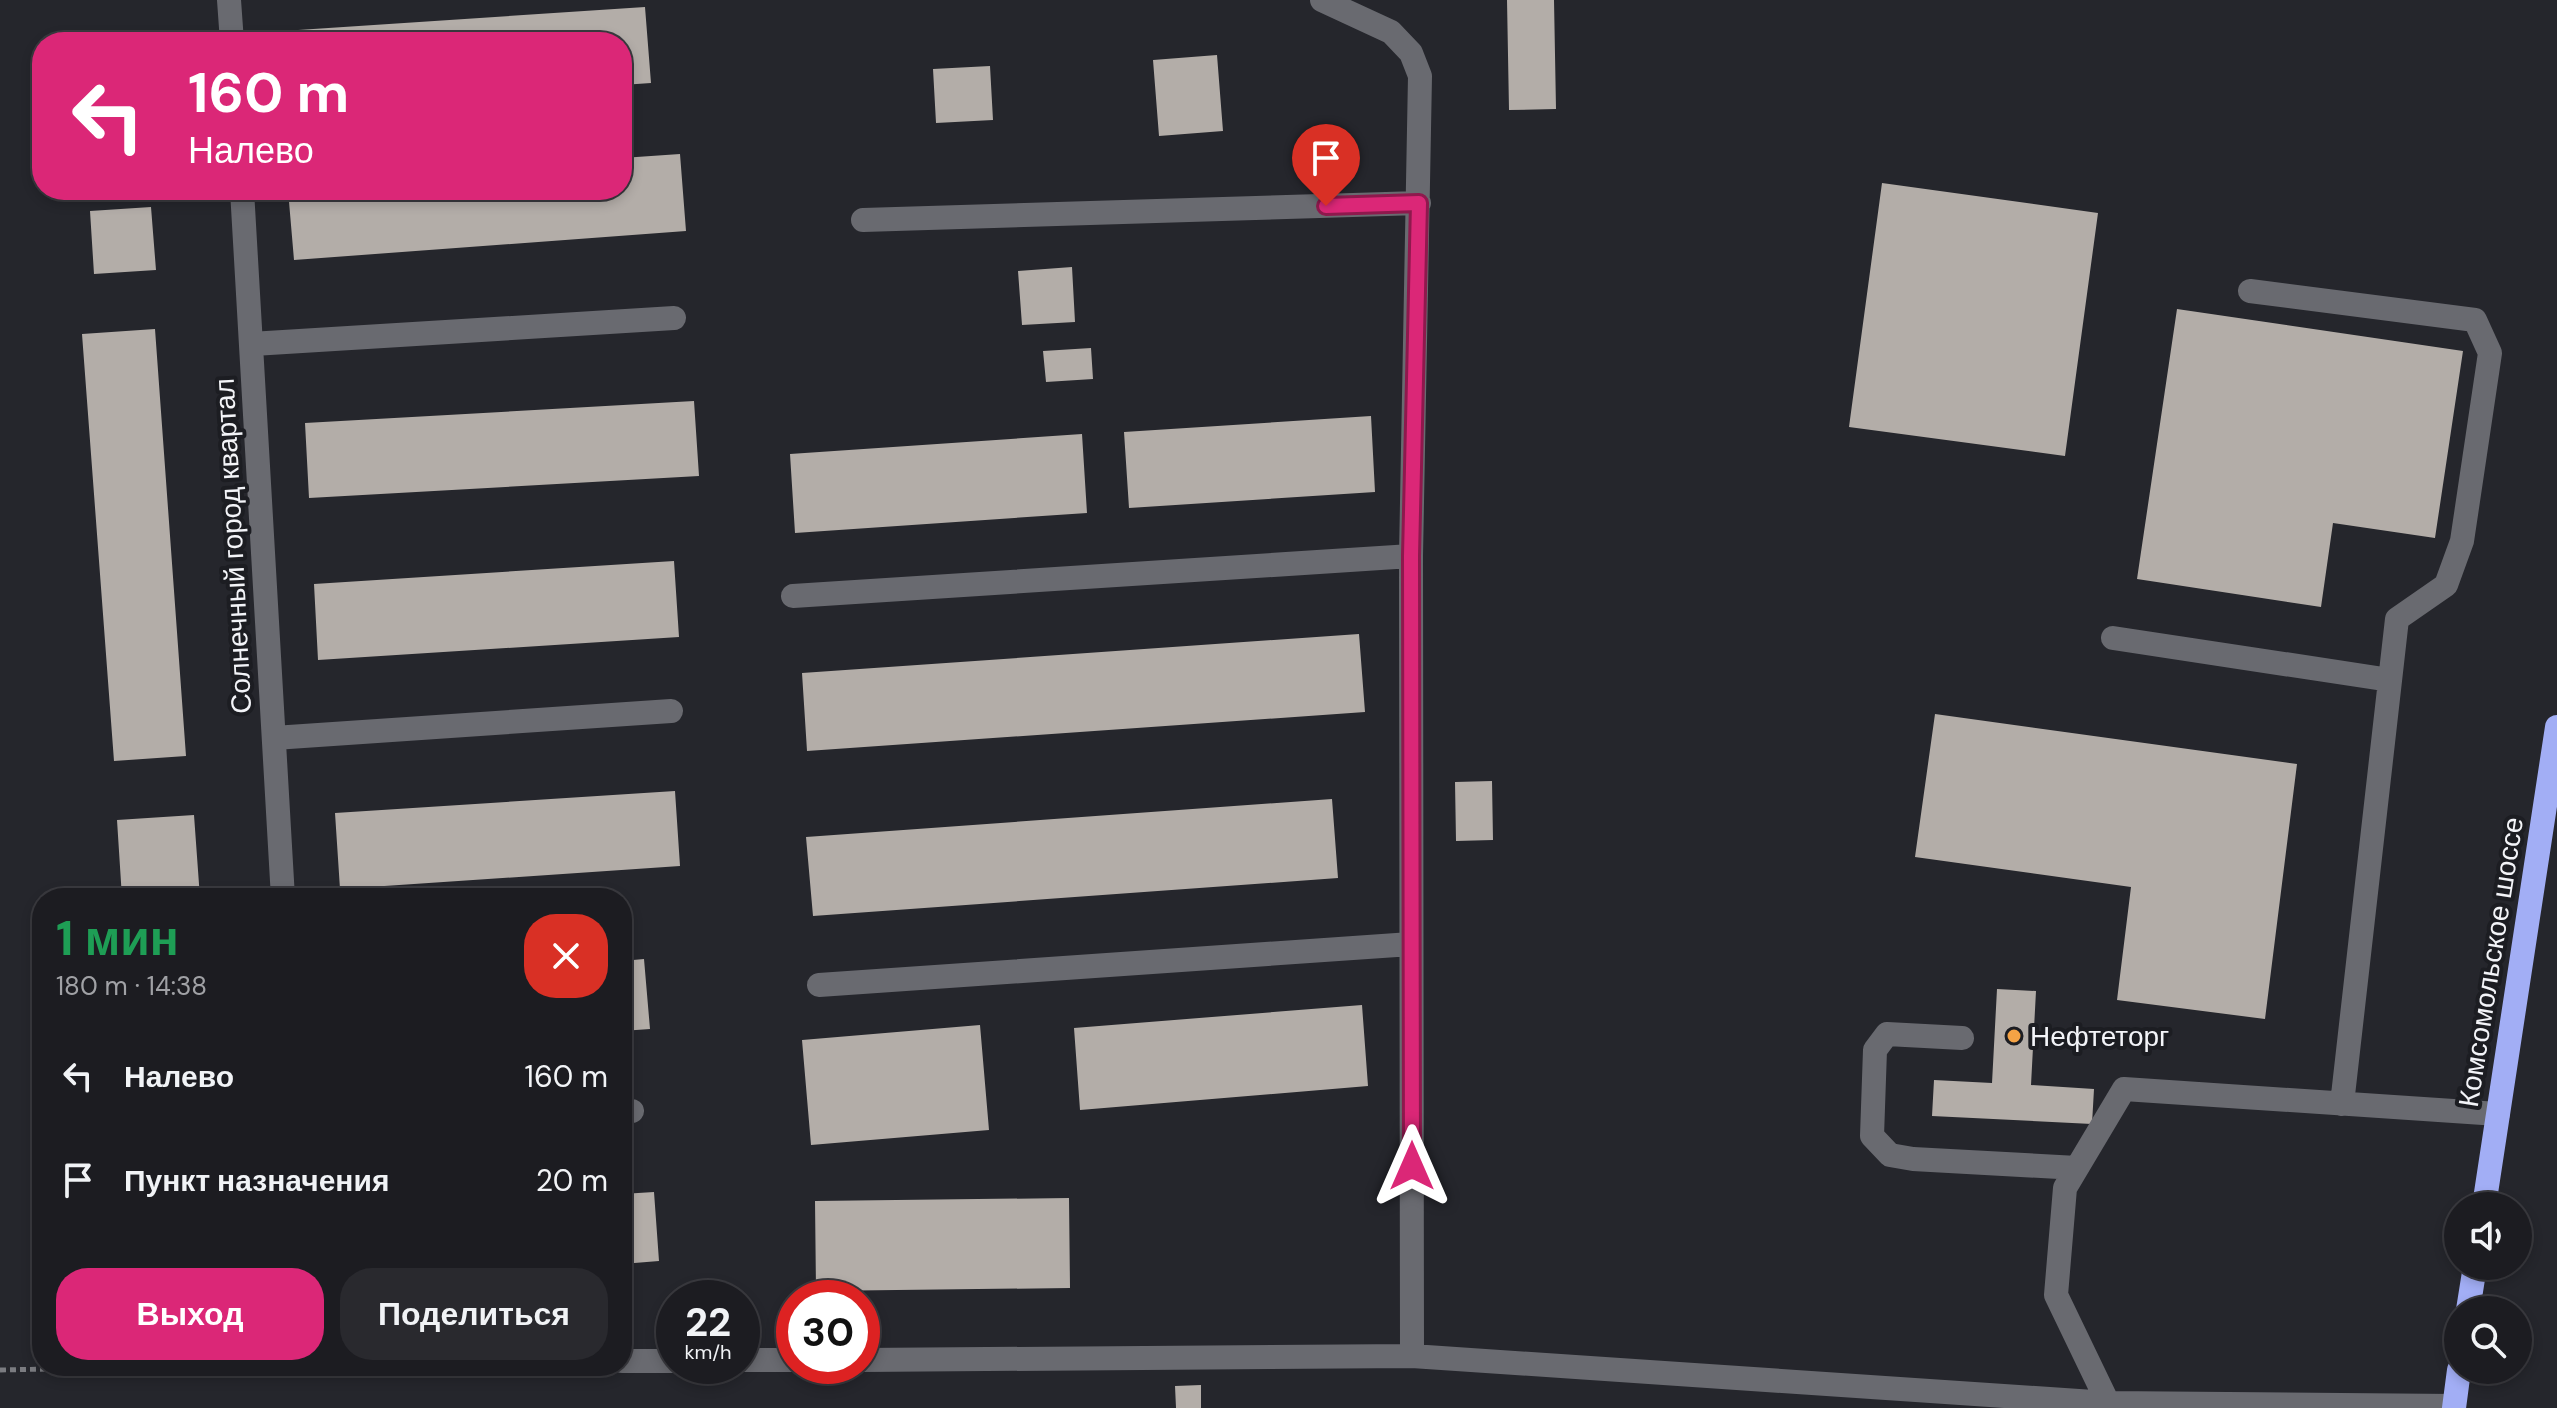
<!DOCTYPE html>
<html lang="ru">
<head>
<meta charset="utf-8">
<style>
	body { margin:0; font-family:"DM Sans",sans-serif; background:#29292e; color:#f1f3f6; height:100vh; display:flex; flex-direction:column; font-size:30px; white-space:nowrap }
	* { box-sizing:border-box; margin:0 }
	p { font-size:26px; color:#a0a1a5 }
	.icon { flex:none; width:44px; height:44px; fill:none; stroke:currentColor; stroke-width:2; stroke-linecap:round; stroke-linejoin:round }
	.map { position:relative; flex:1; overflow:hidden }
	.sheet { position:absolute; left:32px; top:888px; width:600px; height:488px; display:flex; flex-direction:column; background:#1c1c21; border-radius:32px; box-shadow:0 4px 12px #0003,0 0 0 2px #3a3a3f }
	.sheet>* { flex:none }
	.guide { position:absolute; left:32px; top:32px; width:600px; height:168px; border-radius:32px; box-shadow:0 4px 12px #0003,0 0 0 2px #3a3a3f; background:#db2777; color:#fff; overflow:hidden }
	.buttons { position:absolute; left:2444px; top:1192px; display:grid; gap:16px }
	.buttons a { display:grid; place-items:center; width:88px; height:88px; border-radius:50%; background:#1c1c21; box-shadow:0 4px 12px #0003,0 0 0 2px #3a3a3f; font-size:40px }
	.speed { position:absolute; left:656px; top:1280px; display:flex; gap:16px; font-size:40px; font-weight:700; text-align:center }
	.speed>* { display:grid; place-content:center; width:104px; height:104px; border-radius:50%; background:#1c1c21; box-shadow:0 4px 12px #0003,0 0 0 2px #3a3a3f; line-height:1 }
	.speed small { font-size:20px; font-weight:400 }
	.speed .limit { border:12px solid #d22; background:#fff; color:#111 }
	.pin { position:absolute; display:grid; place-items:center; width:68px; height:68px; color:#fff; margin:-82px -34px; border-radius:50% 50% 50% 0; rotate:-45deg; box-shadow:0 0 8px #0007 }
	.pin .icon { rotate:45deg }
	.me { position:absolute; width:88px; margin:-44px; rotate:0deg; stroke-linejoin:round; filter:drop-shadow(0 0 6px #0008) }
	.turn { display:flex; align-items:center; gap:28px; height:168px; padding:0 24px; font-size:36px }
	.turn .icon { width:104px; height:104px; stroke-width:2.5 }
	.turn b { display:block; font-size:56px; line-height:68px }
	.round { display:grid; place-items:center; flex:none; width:84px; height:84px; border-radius:32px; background:#29292e }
	.summary { display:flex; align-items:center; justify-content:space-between; height:136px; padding:0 24px }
	h1 { font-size:48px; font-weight:700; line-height:60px; color:#1e9e55 }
	.action { display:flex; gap:16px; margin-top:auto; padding:16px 24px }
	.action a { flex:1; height:92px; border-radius:32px; background:#db2777; color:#fff; font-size:32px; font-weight:700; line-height:92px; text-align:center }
	.action a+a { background:#29292e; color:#f1f3f6 }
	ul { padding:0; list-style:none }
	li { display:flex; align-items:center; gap:24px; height:104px; padding:0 24px }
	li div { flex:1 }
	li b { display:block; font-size:30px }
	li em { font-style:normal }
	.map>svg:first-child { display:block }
	.building { fill:#b3ada8 }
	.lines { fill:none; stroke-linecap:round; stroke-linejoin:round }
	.path { stroke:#7b7c81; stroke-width:5; stroke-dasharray:6 4; stroke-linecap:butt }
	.minor { stroke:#696a70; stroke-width:24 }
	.highway { stroke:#a2aef5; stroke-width:24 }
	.route-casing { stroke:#8e194d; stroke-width:20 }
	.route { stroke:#db2777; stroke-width:14 }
	.poi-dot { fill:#f5a345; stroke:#1c1d22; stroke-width:3 }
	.labels { text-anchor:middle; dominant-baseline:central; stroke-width:8; stroke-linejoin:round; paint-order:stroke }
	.street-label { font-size:28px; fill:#f3f4f8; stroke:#1c1d22 }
	.poi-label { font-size:28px; fill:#f3f4f8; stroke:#1c1d22; text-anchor:start }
</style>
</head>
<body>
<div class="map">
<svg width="2557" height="1408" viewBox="0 0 2557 1408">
	<rect width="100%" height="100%" fill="#25262c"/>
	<path class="building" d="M1507 0H1554L1556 109 1509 110Z
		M645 7 651 83 622 85V42H284L283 31Z
		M1217 55 1223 131 1159 136 1153 60Z
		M990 66 993 120 936 123 933 69Z
		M680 154 686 231 294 260 288 190H622V158Z
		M1882 183 2098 213 2065 456 1849 427Z
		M151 207 156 270 94 274 90 211Z
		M1072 267 1075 322 1022 325 1018 271Z
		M2177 309 2463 351 2435 538 2333 523 2321 607 2137 579Z
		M155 329 186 756 114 761 82 334Z
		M1091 348 1093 379 1046 382 1043 351Z
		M694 401 699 476 309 498 305 423Z
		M1371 416 1375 492 1129 508 1124 432Z
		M1082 434 1087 513 795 533 790 454Z
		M674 561 679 637 318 660 314 584Z
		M1359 634 1365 712 807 751 802 673Z
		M1935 714 2297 764 2265 1019 2117 1000 2131 887 1915 857Z
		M1492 781 1493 840 1456 841 1455 782Z
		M675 791 680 866 340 889 335 813Z
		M1332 799 1338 878 813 916 806 837Z
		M194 815 200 898H122L117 820Z
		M644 959 650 1029 622 1031V961Z
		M1997 989 2036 991 2031 1085 2094 1089 2092 1124 1932 1116 1934 1080 1992 1083Z
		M1362 1005 1368 1086 1080 1110 1074 1028Z
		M980 1025 989 1130 811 1145 802 1040Z
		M654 1192 659 1261 622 1264V1194Z
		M1069 1198 1070 1288 816 1291 815 1201Z
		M1201 1385V1408H1176L1175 1386Z"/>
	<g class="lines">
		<path class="path" d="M0 1370 192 1366"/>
		<path class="minor" d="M229 0 232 42
			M1322 0 1391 32 1411 53 1420 76 1411 556 1412 1356
			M242 190 283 898
			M863 220 1419 203
			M2250 291 2475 320 2490 353 2462 541 2446 585 2397 619 2342 1104
			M252 344 674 318
			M793 596 1411 556
			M2113 638 2390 680
			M274 738 671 711
			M819 985 1411 944
			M1962 1038 1887 1034 1875 1050 1872 1136 1890 1155 1913 1159 2077 1168
			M622 1112 632 1111
			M742 1360H794
			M862 1360 1412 1356 2108 1403 2454 1406
			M622 1361H674
			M2108 1403 2056 1295 2065 1188 2124 1089 2498 1114"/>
		<path class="highway" d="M2484 1206 2557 727
			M2468 1310 2475 1266
			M2454 1408 2459 1370"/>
	</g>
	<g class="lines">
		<g class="route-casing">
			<path id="route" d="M1326 206 1419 203 1411 556 1412 1166"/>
		</g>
		<use href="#route" class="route"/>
	</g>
	<circle class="poi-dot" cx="2014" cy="1036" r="8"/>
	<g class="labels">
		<g class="street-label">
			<text transform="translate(233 546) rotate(-93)">Солнечный город квартал</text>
			<text transform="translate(2491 962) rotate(-81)">Комсомольское шоссе</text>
		</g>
		<g class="poi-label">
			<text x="2030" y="1036">Нефтеторг</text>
		</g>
	</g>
</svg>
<div class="buttons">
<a><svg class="icon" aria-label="sound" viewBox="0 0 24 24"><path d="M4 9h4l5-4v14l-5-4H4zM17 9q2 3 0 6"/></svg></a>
<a><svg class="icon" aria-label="search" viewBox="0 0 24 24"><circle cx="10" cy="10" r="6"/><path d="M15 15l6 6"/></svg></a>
</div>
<div class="speed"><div>22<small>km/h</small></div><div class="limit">30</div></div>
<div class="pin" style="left:1326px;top:206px;background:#d93025"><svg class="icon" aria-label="arrive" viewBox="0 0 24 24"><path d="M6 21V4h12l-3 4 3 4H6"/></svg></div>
<svg class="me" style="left:1412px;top:1166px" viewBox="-20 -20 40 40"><path d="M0-17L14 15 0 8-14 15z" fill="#db2777" stroke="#fff" stroke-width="4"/></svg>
<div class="guide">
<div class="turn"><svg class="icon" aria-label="left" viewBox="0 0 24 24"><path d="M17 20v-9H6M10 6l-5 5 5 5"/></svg><div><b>160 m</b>Налево</div></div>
</div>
<section class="sheet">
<div class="summary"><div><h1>1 мин</h1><p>180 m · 14:38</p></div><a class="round" style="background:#d93025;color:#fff"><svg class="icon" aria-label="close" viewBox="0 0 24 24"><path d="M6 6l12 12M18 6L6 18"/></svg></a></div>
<ul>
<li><svg class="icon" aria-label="left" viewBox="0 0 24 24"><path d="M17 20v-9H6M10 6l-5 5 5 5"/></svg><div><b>Налево</b></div><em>160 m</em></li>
<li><svg class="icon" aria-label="arrive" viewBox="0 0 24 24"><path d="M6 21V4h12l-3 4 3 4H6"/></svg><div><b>Пункт назначения</b></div><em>20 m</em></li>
</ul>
<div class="action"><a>Выход</a><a>Поделиться</a></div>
</section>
</div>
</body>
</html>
